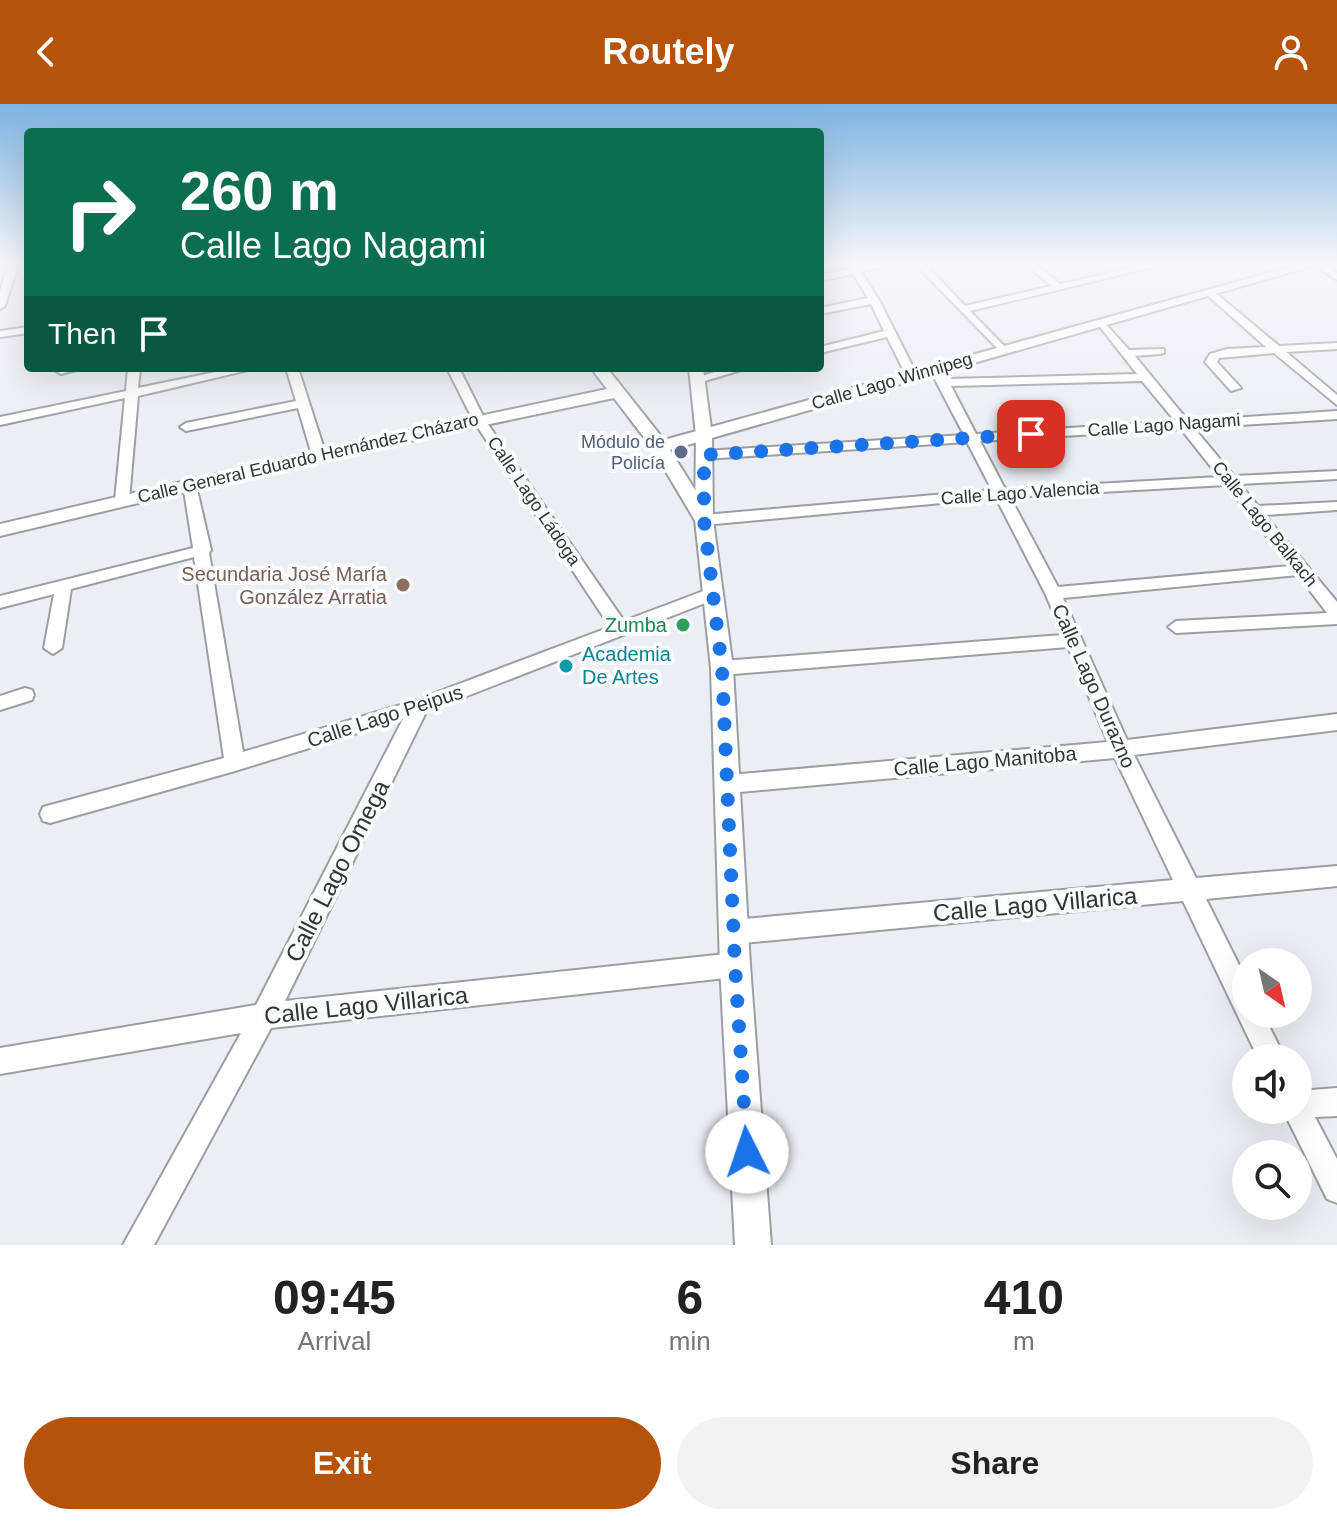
<!DOCTYPE html>
<html lang="en">
<head>
<meta charset="utf-8">
<style>
	body { margin:0; font-family:Arial,sans-serif; background:#f2f2f2; color:#222; height:100vh; display:flex; flex-direction:column; font-size:30px; white-space:nowrap }
	* { box-sizing:border-box; margin:0 }
	p { font-size:26px; color:#767676 }
	.icon { flex:none; width:44px; height:44px; fill:none; stroke:currentColor; stroke-width:2; stroke-linecap:round; stroke-linejoin:round }
	.map { position:relative; height:1141px; overflow:hidden }
	.side { display:flex; flex-direction:column; background:#fff; flex:1 }
	.side>* { flex:none }
	.guide { position:absolute; left:24px; top:24px; width:800px; height:244px; border-radius:8px; box-shadow:0 8px 32px #0002; background:#0b6e4f; color:#fff; overflow:hidden }
	.needle { width:52px; rotate:146deg }
	.controls { position:absolute; left:1232px; top:844px; display:grid; gap:16px }
	.controls a { display:grid; place-items:center; width:80px; height:80px; border-radius:50%; background:#fff; box-shadow:0 8px 32px #0002; font-size:40px }
	.pin { position:absolute; display:grid; place-items:center; width:68px; height:68px; color:#fff; margin:-34px; border-radius:16px; box-shadow:0 4px 12px #0006 }
	.me { position:absolute; width:88px; margin:-44px; rotate:356deg; stroke-linejoin:round; filter:drop-shadow(0 0 6px #0008) }
	.turn { display:flex; align-items:center; gap:28px; height:168px; padding:0 24px; font-size:36px }
	.turn .icon { width:104px; height:104px; stroke-width:2.5 }
	.turn b { display:block; font-size:56px; line-height:68px }
	.then { display:flex; align-items:center; height:76px; padding:0 24px; background:#0003; gap:16px; font-size:30px }
	.eta { display:flex; justify-content:space-evenly; align-items:center; height:136px; text-align:center }
	.eta b { font-size:48px; font-weight:700; line-height:56px }
	.cta { display:flex; gap:16px; margin-top:auto; padding:16px 24px }
	.cta a { flex:1; height:92px; border-radius:48px; background:#b45309; color:#fff; font-size:32px; font-weight:700; line-height:92px; text-align:center }
	.cta a+a { background:#f2f2f2; color:#222 }
	header { display:flex; justify-content:space-between; align-items:center; height:104px; padding:0 24px; background:#b45309; color:#fff; font-size:36px; font-weight:700 }
	.map>svg:first-child { display:block }
	.lines { fill:none; stroke-linecap:round; stroke-linejoin:round }
	.minor-casing { stroke:#9c9ea2; stroke-width:4 }
	.tertiary-casing { stroke:#9c9ea2; stroke-width:4 }
	.secondary-casing { stroke:#9c9ea2; stroke-width:4 }
	.minor { fill:#fff; fill-rule:evenodd }
	.tertiary { fill:#fff; fill-rule:evenodd }
	.secondary { fill:#fff; fill-rule:evenodd }
	.route { stroke:#1a73e8; stroke-width:14; stroke-dasharray:0 25.2 }
	.service-dot { fill:#5c6f8a; stroke:#fbfcff; stroke-width:3 }
	.education-dot { fill:#8d6e63; stroke:#fbfcff; stroke-width:3 }
	.leisure-dot { fill:#2e9e5b; stroke:#fbfcff; stroke-width:3 }
	.culture-dot { fill:#0f9aa8; stroke:#fbfcff; stroke-width:3 }
	.labels { text-anchor:middle; dominant-baseline:central; stroke-width:8; stroke-linejoin:round; paint-order:stroke }
	.far-street-label { font-size:18px; fill:#333436; stroke:#fbfcff }
	.far-service-label { font-size:18px; fill:#4e5e75; stroke:#fbfcff; text-anchor:end }
	.education-label { font-size:20px; fill:#785e54; stroke:#fbfcff; text-anchor:end }
	.leisure-label { font-size:20px; fill:#27864d; stroke:#fbfcff; text-anchor:end }
	.culture-label { font-size:20px; fill:#0d838f; stroke:#fbfcff; text-anchor:start }
	.street-label { font-size:20px; fill:#333436; stroke:#fbfcff }
	.near-street-label { font-size:24px; fill:#333436; stroke:#fbfcff }
</style>
</head>
<body>
<header><svg class="icon" aria-label="back" viewBox="0 0 24 24"><path d="M15 5l-7 7 7 7"/></svg>Routely<svg class="icon" aria-label="person" viewBox="0 0 24 24"><circle cx="12" cy="8" r="4"/><path d="M4 21q1-7 8-7t8 7"/></svg></header>
<div class="map">
<svg width="1337" height="1141" viewBox="0 0 1337 1141">
	<rect width="100%" height="100%" fill="#edeef3"/>
	<g class="lines">
		<g class="minor-casing">
			<path id="minor" d="M8 161H18L5 202 0 205V187Z
				M847 161H887L861 168 879 196 917 271 915 273H907L887 233 820 249V243L884 227 871 200 820 210V204L868 194 853 170 820 177V171L850 165Z
				M916 161H926L965 202 1051 182 1027 161H1037L1060 180 1145 161H1162L970 207 1006 244 1008 246 1002 249Z
				M1314 161H1325L1337 169V176Z
				M1206 186H1212L1279 242 1337 239V245L1286 248 1337 291V301L1274 249 1219 254 1217 258 1241 284 1231 287 1205 258 1210 250 1227 245 1266 243 1206 190Z
				M1102 216 1129 246 1164 245V249L1160 250 1135 252 1188 317 1337 307V315L1194 324 1234 372 1337 367V375L1240 380 1258 402 1337 398V406L1265 411 1337 498V520L1176 529 1168 523 1176 517 1327 509 1298 471 1063 494 1127 636 1337 610V626L1134 651 1196 774 1337 762V782L1206 795 1246 875V910H1263L1285 954H1258L1183 797 733 840 725 836 721 828 725 820 733 816 1173 776 1115 654 729 689 722 686 719 680 722 674 729 671 1108 638 1068 543 722 571 713 564 722 557 1063 531 1045 489 996 394 704 421 697 416 704 411 992 386 967 338 704 355 697 351 704 347 964 331 929 264 931 262H939L947 275 1137 270 1097 219ZM1142 277 1175 317 976 330 951 282ZM1181 325 1219 373 1005 385 980 337ZM1226 381 1290 462 1058 483 1010 393Z
				M28 223V229L0 233V227Z
				M51 264H84L61 270Z
				M128 264H140L138 284 235 264H257L138 292 129 396 122 400 115 396 125 294 0 321V313L126 287Z
				M286 264H298L326 351 324 354H314L312 351 298 304 186 327 180 323 186 319 296 297Z
				M447 264H459L485 316 624 517 706 486 712 484 720 490 718 494 426 608 285 897 735 849 744 852 747 861 744 870 735 873 271 924 154 1141H123L241 929 0 970V944L256 901 403 615 235 667 50 719 43 717 40 710 43 703 224 654 194 453 71 485 62 544 53 550 44 544 54 490 0 504V492L193 444 183 380 185 377H195L211 446 209 449 243 648 414 597 610 523 473 316Z
				M728 264H748L698 279 692 275Z
				M25 584 32 586 34 591 32 596 0 606V592Z
				M1337 984V1012L1315 1013 1337 1055V1099L1327 1095 1283 1006H1298V987Z"/>
		</g>
		<g class="tertiary-casing">
			<path id="tertiary" d="M689 264H703L712 332 713 416 733 564 750 861 771 1141H735L720 861 711 564 695 416 696 332Z"/>
		</g>
		<g class="secondary-casing">
			<path id="secondary" d="M1297 161H1316L670 346 714 416 704 422 697 420 652 344 614 294 319 356 0 432V420L319 346 607 285 591 264H607L664 336Z"/>
		</g>
		<use href="#minor" class="minor"/>
		<use href="#tertiary" class="tertiary"/>
		<use href="#secondary" class="secondary"/>
	</g>
	<linearGradient id="sky" x2="0" y2="1"><stop stop-color="#7db3e2"/><stop offset="0.5" stop-color="#f7f7fa"/><stop offset="1" stop-color="#f7f7fa" stop-opacity="0"/></linearGradient>
	<rect width="1337" height="321" fill="url(#sky)"/>
	<g class="lines">
		<path class="route" d="M747 1048 735 861 722 564 704 416V351L1031 330"/>
	</g>
	<circle class="service-dot" cx="681" cy="348" r="8"/>
	<circle class="education-dot" cx="403" cy="481" r="8"/>
	<circle class="leisure-dot" cx="683" cy="521" r="8"/>
	<circle class="culture-dot" cx="566" cy="562" r="8"/>
	<g class="labels">
		<g class="far-street-label">
			<text transform="translate(892 277) rotate(-16)">Calle Lago Winnipeg</text>
			<text transform="translate(1164 321) rotate(-4)">Calle Lago Nagami</text>
			<text transform="translate(308 354) rotate(-13)">Calle General Eduardo Hernández Cházaro</text>
			<text transform="translate(1020 389) rotate(-4)">Calle Lago Valencia</text>
			<text transform="translate(534 397) rotate(56)">Calle Lago Ládoga</text>
			<text transform="translate(1265 420) rotate(51)">Calle Lago Balkach</text>
		</g>
		<g class="far-service-label">
			<text x="665" y="338">Módulo de<tspan x="665" dy="21">Policía</tspan></text>
		</g>
		<g class="education-label">
			<text x="387" y="470">Secundaria José María<tspan x="387" dy="23">González Arratia</tspan></text>
		</g>
		<g class="leisure-label">
			<text x="667" y="521">Zumba</text>
		</g>
		<g class="culture-label">
			<text x="582" y="550">Academia<tspan x="582" dy="23">De Artes</tspan></text>
		</g>
		<g class="street-label">
			<text transform="translate(1094 582) rotate(66)">Calle Lago Durazno</text>
			<text transform="translate(385 612) rotate(-18)">Calle Lago Peipus</text>
			<text transform="translate(985 657) rotate(-5)">Calle Lago Manitoba</text>
		</g>
		<g class="near-street-label">
			<text transform="translate(337 767) rotate(-63)">Calle Lago Omega</text>
			<text transform="translate(1035 800) rotate(-5)">Calle Lago Villarica</text>
			<text transform="translate(366 901) rotate(-6)">Calle Lago Villarica</text>
		</g>
	</g>
</svg>
<div class="controls">
<a><svg class="needle" viewBox="-14 -14 28 28"><path d="M0-13l5 13h-10z" fill="#e53935"/><path d="M0 13l5-13h-10z" fill="#767676"/></svg></a>
<a><svg class="icon" aria-label="sound" viewBox="0 0 24 24"><path d="M4 9h4l5-4v14l-5-4H4zM17 9q2 3 0 6"/></svg></a>
<a><svg class="icon" aria-label="search" viewBox="0 0 24 24"><circle cx="10" cy="10" r="6"/><path d="M15 15l6 6"/></svg></a>
</div>
<div class="pin" style="left:1031px;top:330px;background:#d93025"><svg class="icon" aria-label="arrive" viewBox="0 0 24 24"><path d="M6 21V4h12l-3 4 3 4H6"/></svg></div>
<svg class="me" style="left:747px;top:1048px" viewBox="-20 -20 40 40"><circle r="19" fill="#fff"/><path d="M0-13L10 11 0 6-10 11z" fill="#1a73e8"/></svg>
<div class="guide">
<div class="turn"><svg class="icon" aria-label="right" viewBox="0 0 24 24"><path d="M7 20v-9h11M14 6l5 5-5 5"/></svg><div><b>260 m</b>Calle Lago Nagami</div></div>
<div class="then">Then<svg class="icon" aria-label="arrive" viewBox="0 0 24 24"><path d="M6 21V4h12l-3 4 3 4H6"/></svg></div>
</div>
</div>
<section class="side">
<div class="eta">
<div><b>09:45</b><p>Arrival</p></div>
<div><b>6</b><p>min</p></div>
<div><b>410</b><p>m</p></div>
</div>
<div class="cta"><a>Exit</a><a>Share</a></div>
</section>
</body>
</html>
